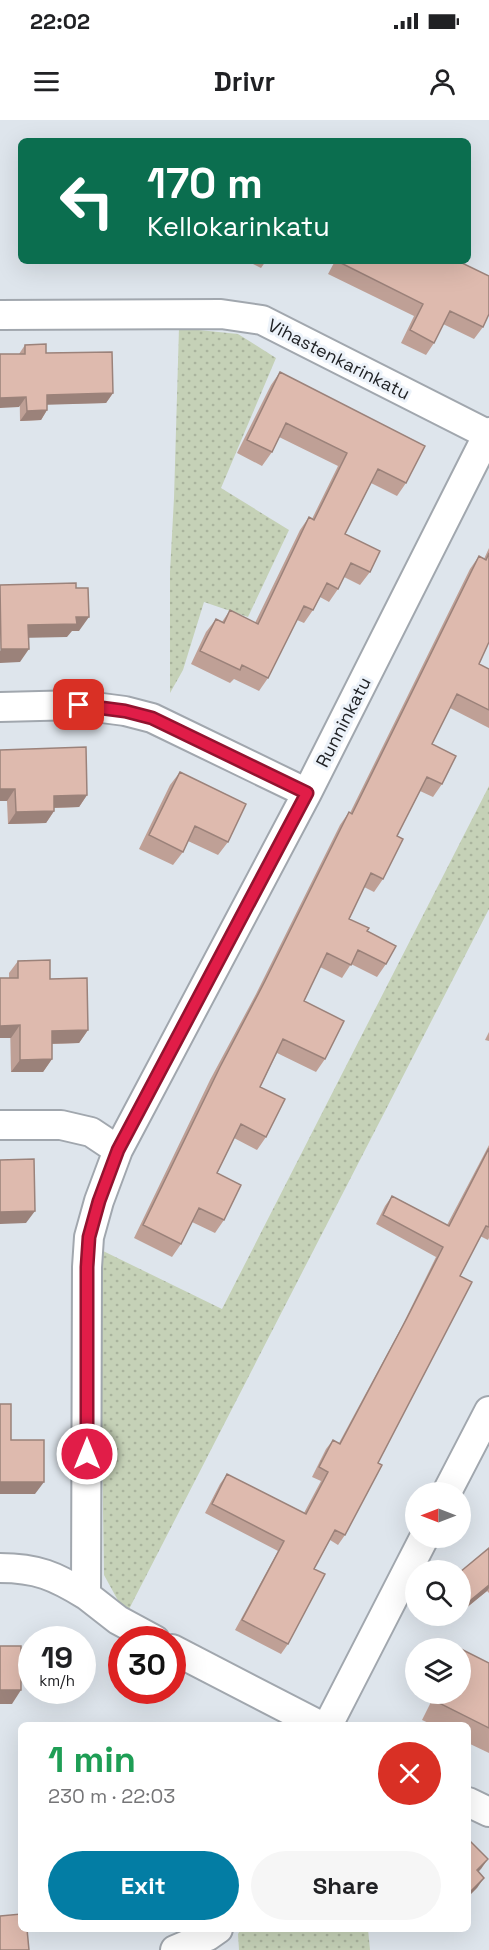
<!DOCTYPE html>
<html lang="en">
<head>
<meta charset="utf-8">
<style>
	body { margin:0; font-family:"Space Grotesk",sans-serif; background:#f6f6f6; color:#202124; height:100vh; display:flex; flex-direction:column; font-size:22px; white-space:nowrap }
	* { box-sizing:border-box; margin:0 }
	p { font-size:20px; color:#757577 }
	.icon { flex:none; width:33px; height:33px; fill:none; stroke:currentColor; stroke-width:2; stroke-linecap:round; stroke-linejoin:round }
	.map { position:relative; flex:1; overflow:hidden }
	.panel { position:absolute; left:18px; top:1602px; width:453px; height:210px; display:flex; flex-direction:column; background:#fff; border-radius:9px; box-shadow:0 6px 24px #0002 }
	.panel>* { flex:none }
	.top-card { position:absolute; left:18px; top:18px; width:453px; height:126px; border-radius:9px; box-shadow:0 6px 24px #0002; background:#0b6e4f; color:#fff; overflow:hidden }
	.needle { width:39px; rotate:270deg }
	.buttons { position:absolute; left:405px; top:1362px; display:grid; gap:12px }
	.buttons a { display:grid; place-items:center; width:66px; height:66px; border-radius:50%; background:#fff; box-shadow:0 6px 24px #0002; font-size:30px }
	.speed { position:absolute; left:18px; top:1506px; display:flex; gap:12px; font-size:30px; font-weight:700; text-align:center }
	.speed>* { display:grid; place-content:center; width:78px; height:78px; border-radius:50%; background:#fff; box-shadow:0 6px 24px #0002; line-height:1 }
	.speed small { font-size:15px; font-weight:400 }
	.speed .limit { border:9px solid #d22; background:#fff; color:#111 }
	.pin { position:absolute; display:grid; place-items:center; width:51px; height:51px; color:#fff; margin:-26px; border-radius:12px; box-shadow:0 3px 9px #0006 }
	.me { position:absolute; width:66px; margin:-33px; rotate:0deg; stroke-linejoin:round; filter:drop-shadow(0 0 4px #0008) }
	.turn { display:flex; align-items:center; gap:21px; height:126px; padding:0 30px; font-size:27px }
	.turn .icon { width:78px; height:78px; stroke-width:2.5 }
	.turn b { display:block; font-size:42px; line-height:51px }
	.round { display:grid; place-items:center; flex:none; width:63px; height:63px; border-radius:32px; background:#f6f6f6 }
	.headline { display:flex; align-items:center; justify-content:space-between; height:102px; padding:0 30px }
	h1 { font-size:36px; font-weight:600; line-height:45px; color:#1e9e55 }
	.primary-button { display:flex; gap:12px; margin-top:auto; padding:12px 30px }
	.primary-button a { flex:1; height:69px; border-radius:36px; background:#037da4; color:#fff; font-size:24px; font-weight:600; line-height:69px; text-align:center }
	.primary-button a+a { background:#f6f6f6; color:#202124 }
	.status { display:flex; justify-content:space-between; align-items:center; height:42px; padding:0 30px; background:#fff; direction:ltr }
	.status svg { height:16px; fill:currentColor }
	header { display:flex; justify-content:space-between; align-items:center; height:78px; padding:0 30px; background:#fff; font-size:27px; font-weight:600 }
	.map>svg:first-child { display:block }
	.grass { fill:url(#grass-dots) }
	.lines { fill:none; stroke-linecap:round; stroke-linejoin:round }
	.minor-casing { stroke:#a1a7ae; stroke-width:32 }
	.minor { stroke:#fff; stroke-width:28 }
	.wall { fill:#bfa096 }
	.shaded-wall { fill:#9b827a }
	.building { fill:#debaae; stroke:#9b827a; stroke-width:1.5 }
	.route-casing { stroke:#92132f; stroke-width:15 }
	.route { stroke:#e11d48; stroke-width:10 }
	.labels { text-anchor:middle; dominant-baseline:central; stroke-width:6; stroke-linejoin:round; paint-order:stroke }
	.street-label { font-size:18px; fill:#212326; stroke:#ecf2f9 }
</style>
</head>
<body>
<div class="status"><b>22:02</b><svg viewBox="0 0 49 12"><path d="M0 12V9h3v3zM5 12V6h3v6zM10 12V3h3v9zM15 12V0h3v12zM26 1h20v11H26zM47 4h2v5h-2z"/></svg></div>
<header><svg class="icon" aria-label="menu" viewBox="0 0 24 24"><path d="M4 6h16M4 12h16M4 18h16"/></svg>Drivr<svg class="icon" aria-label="person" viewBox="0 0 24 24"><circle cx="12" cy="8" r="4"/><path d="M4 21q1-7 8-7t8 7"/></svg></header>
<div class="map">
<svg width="489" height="1830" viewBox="0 0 489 1830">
	<defs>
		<pattern id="grass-dots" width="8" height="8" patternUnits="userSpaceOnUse" patternTransform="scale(1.5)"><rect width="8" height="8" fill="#c5d1b7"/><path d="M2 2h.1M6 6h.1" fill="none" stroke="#a9b39d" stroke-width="1.8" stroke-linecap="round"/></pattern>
	</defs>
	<rect width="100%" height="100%" fill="#dee5ec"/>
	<path class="grass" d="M179 208 238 214 276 238 221 368 289 410 248 497 204 482 183 550 170 573V452L174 378Z
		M489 666V789L126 1495 104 1455 99 1129 222 1189Z
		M241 1809H368L370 1830H239L238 1814Z"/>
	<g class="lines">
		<g class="minor-casing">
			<path id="minor" d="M0 195 221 194 262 200 489 315
				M0 587 79 585 125 591 152 598 307 673
				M0 1005H61L91 1012 118 1030
				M447 1372 489 1291
				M0 1448C37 1448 55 1456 86 1475
				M155 1520 118 1500 86 1475 87 1147 89 1117 99 1081 118 1030 307 673 489 312
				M172 1529 319 1605
				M328 1605 424 1418
				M468 1682 489 1692
				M175 1830 208 1816 218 1809"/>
		</g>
		<use href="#minor" class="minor"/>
	</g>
	<path class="wall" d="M247 141H266L261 148Z
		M335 141H458L483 207 474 219 443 204 434 223 426 235 401 223 414 196 328 154Z
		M25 225 46 233 113 273 106 283 47 284V290L41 300 20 301 19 234Z
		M280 252 406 363 397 376 371 363 345 414 370 452 360 465 344 457 338 469 329 482 320 477 313 490 304 503 297 500 268 558 259 571 234 559 230 563 191 544 206 512 216 499 222 502 230 490 255 503 300 410 309 397 312 399 338 346 279 317 272 332 262 346 237 333 271 265Z
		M489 428V522L479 544 489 549V608L450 588 432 624 442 664 433 677 420 671 397 716 383 759 374 772 364 767 349 799 367 811 386 844 377 857 351 844 342 858 320 847 304 881 325 939 316 952 277 933 260 967 266 1017 257 1030 234 1018 217 1053 224 1100 215 1113 192 1102 181 1124 172 1137 134 1118 210 960 256 874 340 705 349 692 350 693 470 449 479 436 484 439Z
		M0 630 87 675 79 687 54 688V691L46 703 8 704 7 681H0Z
		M180 652 228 722 218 735 188 721 183 732 173 745 139 729 170 665Z
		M18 841 50 859 88 910 79 923 52 924V939L43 952H11L9 853Z
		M489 912V921L485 920Z
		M489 1025V1118L488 1120 480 1116 460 1156 345 1415 338 1425 330 1420 314 1449 288 1524 281 1534 235 1510 278 1431 205 1393 220 1364 227 1354 304 1393 321 1361 312 1357 326 1329 333 1320 339 1323 401 1208 436 1137 376 1104 385 1086 392 1076 447 1105Z
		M489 1428V1473L487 1471 460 1493V1452Z
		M489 1543V1633L468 1623V1605H433L422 1600 435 1574H460Z"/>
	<path class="shaded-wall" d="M113 273 106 283 40 285 47 275Z
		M26 277 19 287 0 288V278Z
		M47 290 41 300 20 301 27 291Z
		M76 497H89L79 511H72L67 517 19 518 28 505Z
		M1 529H29L20 542 0 543V531Z
		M0 669H15L7 681H0Z
		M87 675 79 687 46 688 54 676Z
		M54 691 46 703 8 704 16 692Z
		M20 905 11 918H0V906Z
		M88 910 79 923 43 924 52 911Z
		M52 939 43 952H11L20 940Z
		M35 1091 26 1103 0 1104V1092Z
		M0 1362H44L35 1374H0Z
		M489 1465V1468L487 1471 460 1493 466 1484Z
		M0 1570H21L12 1584H0Z
		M488 1739 481 1749 470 1760 477 1750Z
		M484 1758 477 1768 468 1777V1774Z"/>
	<path class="building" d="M337 141H458L489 156V194L483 207 450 191 434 223 410 210 423 184Z
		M46 224V233L112 232 113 273 47 275V290L27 291 26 277 0 278V234H25V225Z
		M280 252 425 326 406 363 378 349 345 414 380 431 370 452 351 443 338 469 327 463 313 490 304 486 268 558 242 545 240 550 200 531 216 499 224 503 230 490 258 504 309 397 314 400 347 333 286 303 272 332 247 320Z
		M489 433V522L479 544 489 549V590L457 574 432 624 456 636 442 664 427 657 397 716 403 719 383 759 371 753 349 799 369 808 367 811 396 826 386 844 358 830 351 845 327 833 304 881 344 901 325 939 283 919 260 967 285 979 266 1017 241 1004 217 1053 241 1065 224 1100 199 1088 181 1124 143 1105 220 947 265 861 349 692 352 694 479 436 486 440Z
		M76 463V468H88L89 497H76L77 504 28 505 29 529H1L0 465Z
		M86 627 87 675 54 676V691L16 692 15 669H0V630Z
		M180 652 246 684 228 722 195 706 183 732 149 715Z
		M50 840V859L87 858 88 910 52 911V939L20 940V905L0 906V858H18V841Z
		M489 1028V1107L486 1106 460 1156 472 1162 378 1343 382 1345 345 1415 335 1410 314 1449 325 1454 288 1524 242 1500 284 1421 212 1384 227 1354 306 1394 328 1352 319 1347 333 1320 340 1324 407 1198 443 1127 383 1095 392 1076 449 1106Z
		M34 1039 35 1091 0 1092V1040Z
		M0 1284H11V1320H44V1362H0Z
		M489 1428V1465L466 1484 460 1477V1452Z
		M0 1526H21V1570H0Z
		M461 1529 489 1543V1608L435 1581 439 1574H460Z
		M468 1719 488 1739 477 1750 484 1758 468 1774Z
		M21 1794V1809H27L29 1830H0V1796Z"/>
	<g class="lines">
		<g class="route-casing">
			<path id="route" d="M79 585 125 591 152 598 307 673 118 1030 99 1081 89 1117 87 1147V1334"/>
		</g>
		<use href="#route" class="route"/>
	</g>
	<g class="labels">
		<g class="street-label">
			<text transform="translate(339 239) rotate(27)">Vihastenkarinkatu</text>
			<text transform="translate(343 602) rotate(-63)">Runninkatu</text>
		</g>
	</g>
</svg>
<div class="buttons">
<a><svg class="needle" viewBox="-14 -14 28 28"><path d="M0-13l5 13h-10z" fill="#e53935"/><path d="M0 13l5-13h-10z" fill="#757577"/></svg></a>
<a><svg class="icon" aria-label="search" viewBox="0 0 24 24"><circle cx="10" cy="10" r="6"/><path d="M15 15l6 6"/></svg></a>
<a><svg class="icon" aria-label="layers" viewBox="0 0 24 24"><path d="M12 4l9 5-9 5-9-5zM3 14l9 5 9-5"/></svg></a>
</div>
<div class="speed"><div>19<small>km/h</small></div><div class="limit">30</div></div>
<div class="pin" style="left:79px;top:585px;background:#d93025"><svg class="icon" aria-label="arrive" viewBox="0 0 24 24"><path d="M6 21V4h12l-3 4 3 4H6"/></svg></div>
<svg class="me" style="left:87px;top:1334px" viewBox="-20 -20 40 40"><circle r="17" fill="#e11d48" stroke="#fff" stroke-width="3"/><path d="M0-11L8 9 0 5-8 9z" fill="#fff"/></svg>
<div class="top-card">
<div class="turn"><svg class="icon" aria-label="left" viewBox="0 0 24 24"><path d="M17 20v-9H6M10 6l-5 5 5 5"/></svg><div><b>170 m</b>Kellokarinkatu</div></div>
</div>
<section class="panel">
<div class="headline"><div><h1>1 min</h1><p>230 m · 22:03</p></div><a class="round" style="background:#d93025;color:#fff"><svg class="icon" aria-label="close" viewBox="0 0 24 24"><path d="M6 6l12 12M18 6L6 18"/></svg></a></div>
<div class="primary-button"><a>Exit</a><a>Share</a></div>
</section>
</div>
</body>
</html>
